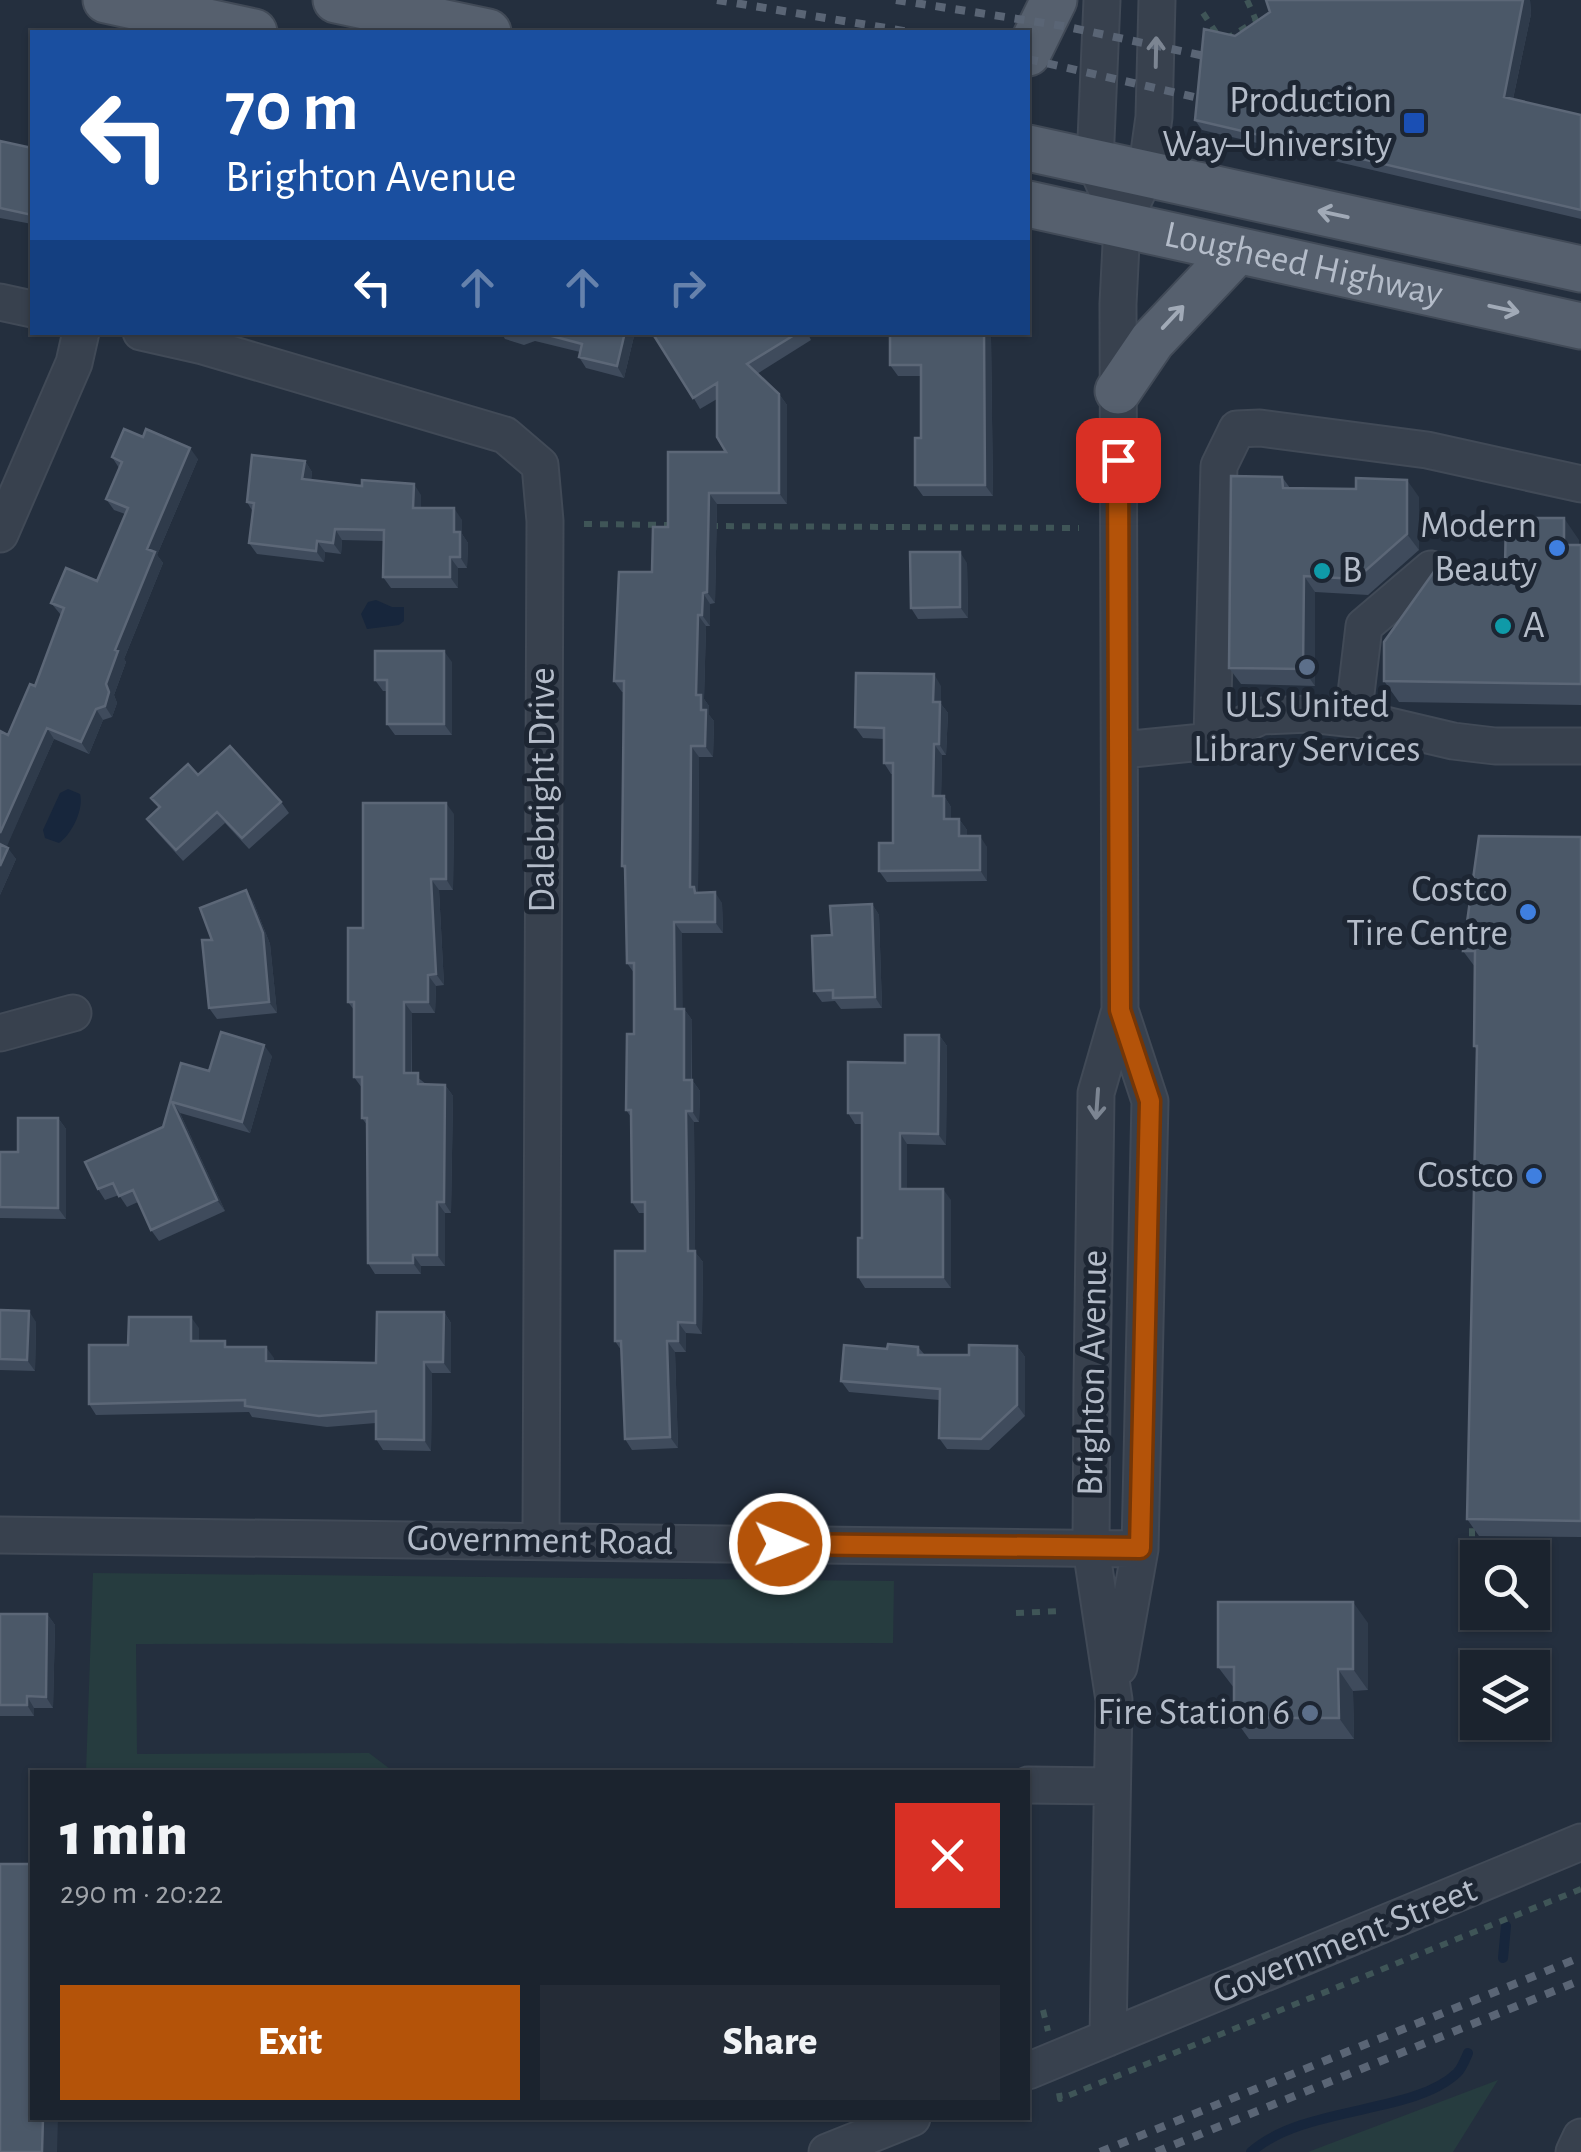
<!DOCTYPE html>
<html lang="en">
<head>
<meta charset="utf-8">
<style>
	body { margin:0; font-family:"Alegreya Sans",sans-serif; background:#242b36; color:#f1f3f6; height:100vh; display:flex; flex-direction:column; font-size:38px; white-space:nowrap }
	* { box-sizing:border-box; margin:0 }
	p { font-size:32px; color:#a0a4aa }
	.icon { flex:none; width:55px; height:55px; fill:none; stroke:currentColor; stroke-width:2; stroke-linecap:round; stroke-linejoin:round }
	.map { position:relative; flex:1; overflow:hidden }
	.panel { position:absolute; left:30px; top:1770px; width:1000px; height:350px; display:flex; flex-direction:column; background:#1b232e; border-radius:0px; box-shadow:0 2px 8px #0004,0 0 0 2px #39404a }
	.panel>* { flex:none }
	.hud { position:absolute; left:30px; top:30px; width:1000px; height:305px; border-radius:0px; box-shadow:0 2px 8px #0004,0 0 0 2px #39404a; background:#1a4fa0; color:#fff; overflow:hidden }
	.tools { position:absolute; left:1460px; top:1540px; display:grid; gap:20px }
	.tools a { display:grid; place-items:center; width:90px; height:90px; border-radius:0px; background:#1b232e; box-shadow:0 2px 8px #0004,0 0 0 2px #39404a; font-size:50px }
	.pin { position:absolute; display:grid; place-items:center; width:85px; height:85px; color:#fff; margin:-42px; border-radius:20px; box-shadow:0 5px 15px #0006 }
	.me { position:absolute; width:110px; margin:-55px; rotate:91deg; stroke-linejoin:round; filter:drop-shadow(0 0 8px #0008) }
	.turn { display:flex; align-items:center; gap:35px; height:210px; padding:0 30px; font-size:45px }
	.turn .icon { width:130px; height:130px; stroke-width:2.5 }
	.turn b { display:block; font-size:70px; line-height:85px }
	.lanes { display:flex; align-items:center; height:95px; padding:0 30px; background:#0003; justify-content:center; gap:50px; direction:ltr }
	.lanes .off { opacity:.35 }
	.round { display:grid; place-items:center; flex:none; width:105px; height:105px; border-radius:0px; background:#242b36 }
	.headline { display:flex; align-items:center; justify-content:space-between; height:170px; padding:0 30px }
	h1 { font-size:60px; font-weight:800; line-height:75px }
	.button { display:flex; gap:20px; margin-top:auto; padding:20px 30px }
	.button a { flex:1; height:115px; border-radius:0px; background:#b45309; color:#fff; font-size:40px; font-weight:800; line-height:115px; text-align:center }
	.button a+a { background:#242b36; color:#f1f3f6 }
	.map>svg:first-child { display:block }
	.green { fill:#263c3f }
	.water { fill:#17263c }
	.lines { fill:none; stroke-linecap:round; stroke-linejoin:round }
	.stream { stroke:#17263c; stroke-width:10 }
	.minor-casing { stroke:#414a57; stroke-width:39 }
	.major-casing { stroke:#414a57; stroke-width:49 }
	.path { stroke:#3f5557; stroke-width:6; stroke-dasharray:8 8; stroke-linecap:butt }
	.minor { stroke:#38414e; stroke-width:35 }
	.major { stroke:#56606e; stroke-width:45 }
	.rail { stroke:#5a6575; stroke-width:8; stroke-dasharray:10 10; stroke-linecap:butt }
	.wall { fill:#3f4b5c }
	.shaded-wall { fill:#2f3b4b }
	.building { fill:#4b5868; stroke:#5c6777; stroke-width:2.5 }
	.oneway { stroke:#7c8592 }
	.oneway2 { stroke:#a1aab7 }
	.route-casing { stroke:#753606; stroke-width:25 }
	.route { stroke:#b45309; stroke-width:18 }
	.transit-dot { fill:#1a4fb4; stroke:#1d2633; stroke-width:4 }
	.shop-dot { fill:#3f7fe0; stroke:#1d2633; stroke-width:4 }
	.culture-dot { fill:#0f9aa8; stroke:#1d2633; stroke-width:4 }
	.service-dot { fill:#5c6f8a; stroke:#1d2633; stroke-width:4 }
	.labels { text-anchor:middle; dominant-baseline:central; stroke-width:10; stroke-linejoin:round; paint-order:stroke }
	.poi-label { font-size:38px; fill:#b4bcc9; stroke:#1d2633; text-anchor:end }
	.street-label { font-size:38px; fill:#b4bcc9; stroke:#1d2633 }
</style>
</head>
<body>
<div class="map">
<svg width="1581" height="2152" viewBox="0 0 1581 2152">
	<rect width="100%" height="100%" fill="#242f3e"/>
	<path class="green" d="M93 1573 894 1581 893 1643 136 1644 137 1754 369 1753 394 1772H86Z
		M1498 2080 1453 2152H1308Z"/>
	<path class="water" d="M376 600 392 607H404V621L399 625 367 629 361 614 368 602Z
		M68 789 80 794C84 809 72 834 59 843L45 838 43 830 60 793Z"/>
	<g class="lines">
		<path class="stream" d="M1503 1958 1506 1926
			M1251 2152C1304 2105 1413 2115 1457 2073 1462 2068 1465 2060 1468 2053"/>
		<g class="minor-casing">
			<path id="minor" d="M1102 0 1095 163 1122 225
				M0 302 32 309
				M141 332 203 346 505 435 540 465 545 521 541 1540
				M0 534 74 363 81 332
				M1353 719 1364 626 1431 569
				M1212 738 1219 466 1237 429 1260 428 1427 450 1581 484
				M1122 750 1203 742 1262 716 1309 714 1364 720 1453 741 1495 746H1581
				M0 1033 73 1013
				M0 1535 1140 1549
				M1119 1667 1140 1549 1150 1101 1120 1010
				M1028 1785 1112 1786
				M1108 2038 1114 1700 1091 1548 1092 1387 1096 1093 1120 1010 1118 304 1122 225 1146 174 1154 117 1157 0
				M1028 2071 1581 1842
				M827 2152 912 2118
				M1574 2152 1581 2137"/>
		</g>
		<g class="major-casing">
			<g id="major">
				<path d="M106 0 254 32"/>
				<path d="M336 0 488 32"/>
				<path d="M1028 53 1054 0"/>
				<path d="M1028 148 1581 269"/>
				<path id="s1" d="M1028 204 1581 326"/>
				<path d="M1118 391 1152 341 1237 251"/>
			</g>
		</g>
		<path class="path" d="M1247 0 1258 25
			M1203 13 1219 37
			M1226 39 1256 21
			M584 524 673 525
			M710 526 1079 528
			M1464 1550 1472 1537V1518
			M1016 1613 1059 1611
			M1043 2010 1048 2031
			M1059 2093 1060 2099 1581 1889"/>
		<use href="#minor" class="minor"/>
		<use href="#major" class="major"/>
		<path class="rail" d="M717 0 910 32
			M896 0 1063 26 1228 61
			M1028 59 1225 104
			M1100 2152 1581 1957
			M1156 2152 1581 1980"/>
	</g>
	<path class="wall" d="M1266 0H1530L1531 14 1513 99 1581 115V219L1202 130 1195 120 1235 36 1270 12Z
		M0 141 32 148V224L0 218Z
		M501 332H635L624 378 586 368 579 357 580 352 535 341 524 345 505 339Z
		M656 332H807L811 340 757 374 779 394 787 405V504H717L715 603 710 604V626H706L704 699 709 706V715L714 721 713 757H699L698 892 722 903 723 933H682V1009H684L692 1020V1080L700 1091 699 1122H694L695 1252 703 1262 702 1334 686 1333V1352H675L678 1448 632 1450 625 1439 621 1350 615 1341 645 1251V1213H639L632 1202 631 1117 626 1110 634 1034V973L627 963 625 870 622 866 624 692H622L614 681 668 527 726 452 717 399 700 409Z
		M890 332H988L991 337 993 496H923L915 485 921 438V376H898L890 365Z
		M112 457 198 459 157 555 163 563 124 659 126 662 114 695 117 703 112 717 103 720 89 754 54 739 6 847 16 859 0 895 8 735 35 686 61 615 51 603 97 581 125 514 114 510 106 499 119 468Z
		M305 461 312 472 311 480 421 495V508L462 520V534L468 543 467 568H458V588H391L383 577 384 541 342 540 341 554 325 552 324 562 257 554 249 543 253 512 247 502Z
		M1282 477 1290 488 1419 497V550L1368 595 1315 592V686L1241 684 1229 668Z
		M1579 540V545H1581V705L1399 702 1384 681 1505 567Z
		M967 563 968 618 918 619 911 608Z
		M452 662V735H395L387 724V691H383L375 680Z
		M941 686V704L948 713 946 755H942L941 796H944L951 807V819H959L967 830V836L987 847V881L887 882 879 871 893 843V774H891L884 763V739L863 738 855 727Z
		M198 775 281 802 289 813 249 849 225 823 183 861 155 830 147 819 159 808 151 798Z
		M454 814 453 890H439L444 985 436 986 435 1013H412V1073L426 1084 445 1085 453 1096 451 1213H445V1266H421V1274H375L368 1263 367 1125 362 1118V1088L354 1077V1010L348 1002 363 928Z
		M1581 837V1537L1479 1536 1467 1519 1477 1050 1474 1046 1475 967 1463 951Z
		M253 901 270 944 277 1013 217 1019 209 1008 212 940Z
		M872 904 879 915 882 1008 841 1009 835 1001 822 1002 814 991 832 935Z
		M939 1035 947 1046 946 1145 907 1144V1189L951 1200V1288H865L858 1277 862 1238V1124H855L848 1113Z
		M272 1056 250 1133 180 1113 225 1211 159 1241 151 1230 138 1202 127 1207 119 1195 105 1200 98 1189 163 1127 181 1063 209 1071Z
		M58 1118 66 1129V1219L0 1218V1152H18Z
		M0 1310 36 1322 35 1371 0 1370Z
		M444 1312 451 1323V1373H432L431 1451 383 1450 376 1439V1423L327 1427 252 1417 249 1412 96 1415 89 1404 128 1345 199 1328V1341L274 1358V1361L376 1363Z
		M1017 1346 1025 1357V1416L989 1450 947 1449 939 1438V1400L849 1392 841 1381 887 1349 918 1347 925 1355H969Z
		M0 1614H47L55 1625 53 1708H34V1716H0Z
		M1368 1623V1690L1353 1691 1354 1739H1249L1234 1718V1688L1218 1667Z"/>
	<path class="shaded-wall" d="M1523 0H1530L1531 14 1511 108 1504 97Z
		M625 332H635L624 378 617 366Z
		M984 332H988L991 337 993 496 985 485Z
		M779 394 787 405V504L779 493Z
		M190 448 198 459 157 555 163 563 124 659 126 662 114 695 117 703 112 717 105 706 106 684 115 650 147 549Z
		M305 461 312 472 310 490 302 479Z
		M1407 480 1419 497V550L1407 534Z
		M414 484 421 495V520L413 508Z
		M709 493 717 504 715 603 707 592Z
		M454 508 462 520V534L468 543 467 568 460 557 454 532Z
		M1564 518 1579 540V566L1564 545Z
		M335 529 342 540 341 554 333 543Z
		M317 541 325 552 324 562 316 551Z
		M960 552 967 563 968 618 960 607Z
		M450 557 458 568V588L450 577Z
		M1304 576 1315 592V686L1303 669Z
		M703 593 710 604V626L702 615Z
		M698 615 706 626 704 699 709 706V715L714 721 713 757 705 746 696 695Z
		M444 651 452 662V735L444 724Z
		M934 674 941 686V704L948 713 946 755 939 744 933 702Z
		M96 709 103 720 89 754 81 742Z
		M47 728 54 739 4 853 0 848V833Z
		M934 744 942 755 941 807 933 796Z
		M691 746 699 757 698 891 702 898V904L690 887Z
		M944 796 951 807V830L944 819Z
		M446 803 454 814 453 890 446 879Z
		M959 819 967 830V847L959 836Z
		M980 836 987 847V881L980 870Z
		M8 848 16 859 0 895V866Z
		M431 879 439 890 444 985 436 974Z
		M246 890 253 901 270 944 277 1013 269 1002Z
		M715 892 722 903 723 933 715 922Z
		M872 904 879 915 882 1008 875 997Z
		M674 922 682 933 683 1020 675 1009Z
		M428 975 436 986 435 1013 428 1002Z
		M404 1002 412 1013 411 1084 404 1073Z
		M684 1009 692 1020 691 1091 684 1080Z
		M939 1035 947 1046 946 1145 938 1134Z
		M264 1045 272 1056 250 1133 242 1122Z
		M692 1080 700 1091 699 1122 692 1111Z
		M445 1085 453 1096 451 1213 444 1202Z
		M172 1102 180 1113 225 1211 217 1200Z
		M686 1111 694 1122 695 1252 703 1262 702 1334 695 1323 688 1251Z
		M58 1118 66 1129V1219L58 1208Z
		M900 1133 907 1144V1200L900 1189Z
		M943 1189 951 1200V1288L943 1277Z
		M437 1202 445 1213V1266L437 1255Z
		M413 1255 421 1266V1274L413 1263Z
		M29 1311 36 1322 35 1371 27 1360Z
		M444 1312 451 1323V1373L443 1362Z
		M191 1317 199 1328V1352L191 1341Z
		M678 1322 686 1333V1352L678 1341Z
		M667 1341 675 1352 678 1448 670 1437Z
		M1017 1346 1025 1357V1416L1017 1405Z
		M266 1347 274 1358V1372L266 1361Z
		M424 1362 432 1373 431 1451 424 1440Z
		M1353 1602 1368 1623V1690L1353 1669Z
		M47 1614 55 1625 53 1708 46 1697Z
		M1338 1669 1353 1691 1354 1739 1339 1718Z
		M27 1696 34 1708V1716L27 1705Z
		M43 2118H58L57 2152H42Z"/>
	<path class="building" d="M1266 0H1523L1504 97 1581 115V210L1195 120 1204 29 1235 36 1270 12Z
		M0 141 32 148V215L0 208Z
		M537 332H625L617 366 579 357 582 344Z
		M656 332H799L747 364 779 394V493H709L707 592 703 593 702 615H698L696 695H701V710H706L705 746H691L690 887H694L695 893 715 892V922H674L675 1009H684V1080H692V1111H686L688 1251H695V1323L678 1322V1341H667L670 1437 625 1439 621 1341H615V1251H645V1202H632L631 1110H626L627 1034H634V963H627L625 866H622L624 681H614L619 572H652L653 527H668V452H726L717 437V383L693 398 653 334Z
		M890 332H984L985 485H915V438H921V365H890Z
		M124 429 143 437 146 429 190 448 147 549 155 552 115 650 118 651 106 684 109 692 105 706 96 709 81 742 47 728 0 833V731L8 735 30 684 35 686 64 608 51 603 66 568 97 581 128 508 106 499 122 462 112 457Z
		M252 455 305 461 302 479 362 486V480L414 484 413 508H454V532H460V557H450V577H383L384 530 335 529 333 543 317 541 316 551 249 543 254 503 247 502Z
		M1231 476 1282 477 1283 488 1356 489V478L1407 480V534L1356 579 1304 576 1303 669 1229 668Z
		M1506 518H1564V545H1581V684L1384 681V642L1438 566 1505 567Z
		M910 552H960V607L911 608Z
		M375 651H444V724H387V680H375Z
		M856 673 934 674 933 702H940L939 744H934L933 796H944V819H959V836H980V870L879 871V843H893V763H884V728L855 727Z
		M230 746 281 802 242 838 217 812 176 850 147 819 160 807 151 798 188 764 198 775Z
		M363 803H446V879H431L436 974 428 975V1002H404V1073H418V1084L445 1085 444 1202H437V1255H413V1263H368L367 1118H362V1077H354V1002H348V928H363Z
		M1479 836 1581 837V1521L1467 1519 1477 1046H1474L1475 951H1463Z
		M0 844 8 848 0 866Z
		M246 890 263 933 269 1002 209 1008 202 940H212L200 908Z
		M872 904 875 997 833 998V990L814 991 812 936 832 935 830 906Z
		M221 1032 264 1045 242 1122 172 1102 217 1200 151 1230 133 1190 119 1196 113 1183 98 1189 85 1162 163 1127 181 1063 209 1071Z
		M905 1035H939L938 1134 900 1133V1189H943V1277H858V1238H862V1113H848V1062L905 1063Z
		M18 1118H58V1208L0 1207V1152H18Z
		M0 1310 29 1311 27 1360 0 1359Z
		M377 1312H444L443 1362H424V1440L376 1439V1411L319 1416 245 1406V1400L89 1404V1345H128L129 1317H191V1341H225V1347H266V1361L376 1363Z
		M888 1344 918 1347V1355H969V1345L1017 1346V1405L981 1439 939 1438 940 1389 841 1381 844 1345 887 1349Z
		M1218 1602H1353V1669H1338L1339 1718H1234V1667H1218Z
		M0 1614H47L46 1697 27 1696V1705H0Z
		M0 1864H32V2118H43L42 2152H0Z"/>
	<defs><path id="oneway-shaft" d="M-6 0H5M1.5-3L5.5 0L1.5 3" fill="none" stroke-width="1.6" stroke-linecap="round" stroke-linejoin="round" transform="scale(2.5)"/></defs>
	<g class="oneway">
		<use href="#oneway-shaft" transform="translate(1156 52) rotate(-89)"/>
		<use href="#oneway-shaft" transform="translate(1097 1104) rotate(94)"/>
	</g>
	<g class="oneway2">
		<use href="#oneway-shaft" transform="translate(1333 214) rotate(-168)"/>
		<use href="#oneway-shaft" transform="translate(1504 309) rotate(12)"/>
		<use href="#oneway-shaft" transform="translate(1173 317) rotate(-47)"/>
	</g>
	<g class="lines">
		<g class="route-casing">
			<path id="route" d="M780 1544 1140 1548 1150 1101 1120 1010 1118 460"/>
		</g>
		<use href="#route" class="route"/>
	</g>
	<rect class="transit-dot" x="1402" y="111" width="24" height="24" rx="5"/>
	<g class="shop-dot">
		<circle cx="1557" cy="548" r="10"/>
		<circle cx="1528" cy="912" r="10"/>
		<circle cx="1534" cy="1176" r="10"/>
	</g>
	<g class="culture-dot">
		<circle cx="1322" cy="571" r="10"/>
		<circle cx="1503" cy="626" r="10"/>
	</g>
	<g class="service-dot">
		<circle cx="1307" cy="667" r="10"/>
		<circle cx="1310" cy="1713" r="10"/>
	</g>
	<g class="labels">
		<g class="poi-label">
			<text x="1392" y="101">Production<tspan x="1392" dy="44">Way–University</tspan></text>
			<text x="1537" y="526">Modern<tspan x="1537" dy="44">Beauty</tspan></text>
			<text x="1342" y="571" text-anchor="start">B</text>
			<text x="1523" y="626" text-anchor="start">A</text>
			<text x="1307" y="706" text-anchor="middle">ULS United<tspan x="1307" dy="44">Library Services</tspan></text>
			<text x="1508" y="890">Costco<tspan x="1508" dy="44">Tire Centre</tspan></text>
			<text x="1514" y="1176">Costco</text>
			<text x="1290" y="1713">Fire Station 6</text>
		</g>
		<g class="street-label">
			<text stroke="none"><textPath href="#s1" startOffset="282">Lougheed Highway</textPath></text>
			<text transform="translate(543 790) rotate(-90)">Dalebright Drive</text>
			<text transform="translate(1093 1373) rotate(-89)">Brighton Avenue</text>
			<text transform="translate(540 1541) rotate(1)">Government Road</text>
			<text transform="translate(1345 1941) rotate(-22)">Government Street</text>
		</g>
	</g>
</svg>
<div class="tools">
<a><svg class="icon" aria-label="search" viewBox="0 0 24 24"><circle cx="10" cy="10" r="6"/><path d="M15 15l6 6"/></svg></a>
<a><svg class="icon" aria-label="layers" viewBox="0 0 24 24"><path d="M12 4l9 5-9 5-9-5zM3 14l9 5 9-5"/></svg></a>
</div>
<div class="pin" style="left:1118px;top:460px;background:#d93025"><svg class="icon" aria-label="arrive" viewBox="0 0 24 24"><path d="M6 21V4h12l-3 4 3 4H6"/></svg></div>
<svg class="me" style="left:780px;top:1544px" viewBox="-20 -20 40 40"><circle r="17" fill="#b45309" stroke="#fff" stroke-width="3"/><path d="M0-11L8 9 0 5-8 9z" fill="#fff"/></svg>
<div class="hud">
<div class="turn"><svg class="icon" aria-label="left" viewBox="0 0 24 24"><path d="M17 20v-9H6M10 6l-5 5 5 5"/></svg><div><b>70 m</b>Brighton Avenue</div></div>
<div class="lanes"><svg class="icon" aria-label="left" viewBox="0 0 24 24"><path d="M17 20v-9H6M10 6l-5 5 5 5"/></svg><svg class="icon off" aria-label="ahead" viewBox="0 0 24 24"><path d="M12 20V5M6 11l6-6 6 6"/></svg><svg class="icon off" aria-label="ahead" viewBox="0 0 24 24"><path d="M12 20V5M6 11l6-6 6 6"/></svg><svg class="icon off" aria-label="right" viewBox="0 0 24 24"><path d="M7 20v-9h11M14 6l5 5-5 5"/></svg></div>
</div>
<section class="panel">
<div class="headline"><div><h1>1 min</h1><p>290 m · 20:22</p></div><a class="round" style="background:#d93025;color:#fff"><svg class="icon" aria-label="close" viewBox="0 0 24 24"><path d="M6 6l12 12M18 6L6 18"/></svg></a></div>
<div class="button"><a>Exit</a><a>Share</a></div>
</section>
</div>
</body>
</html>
